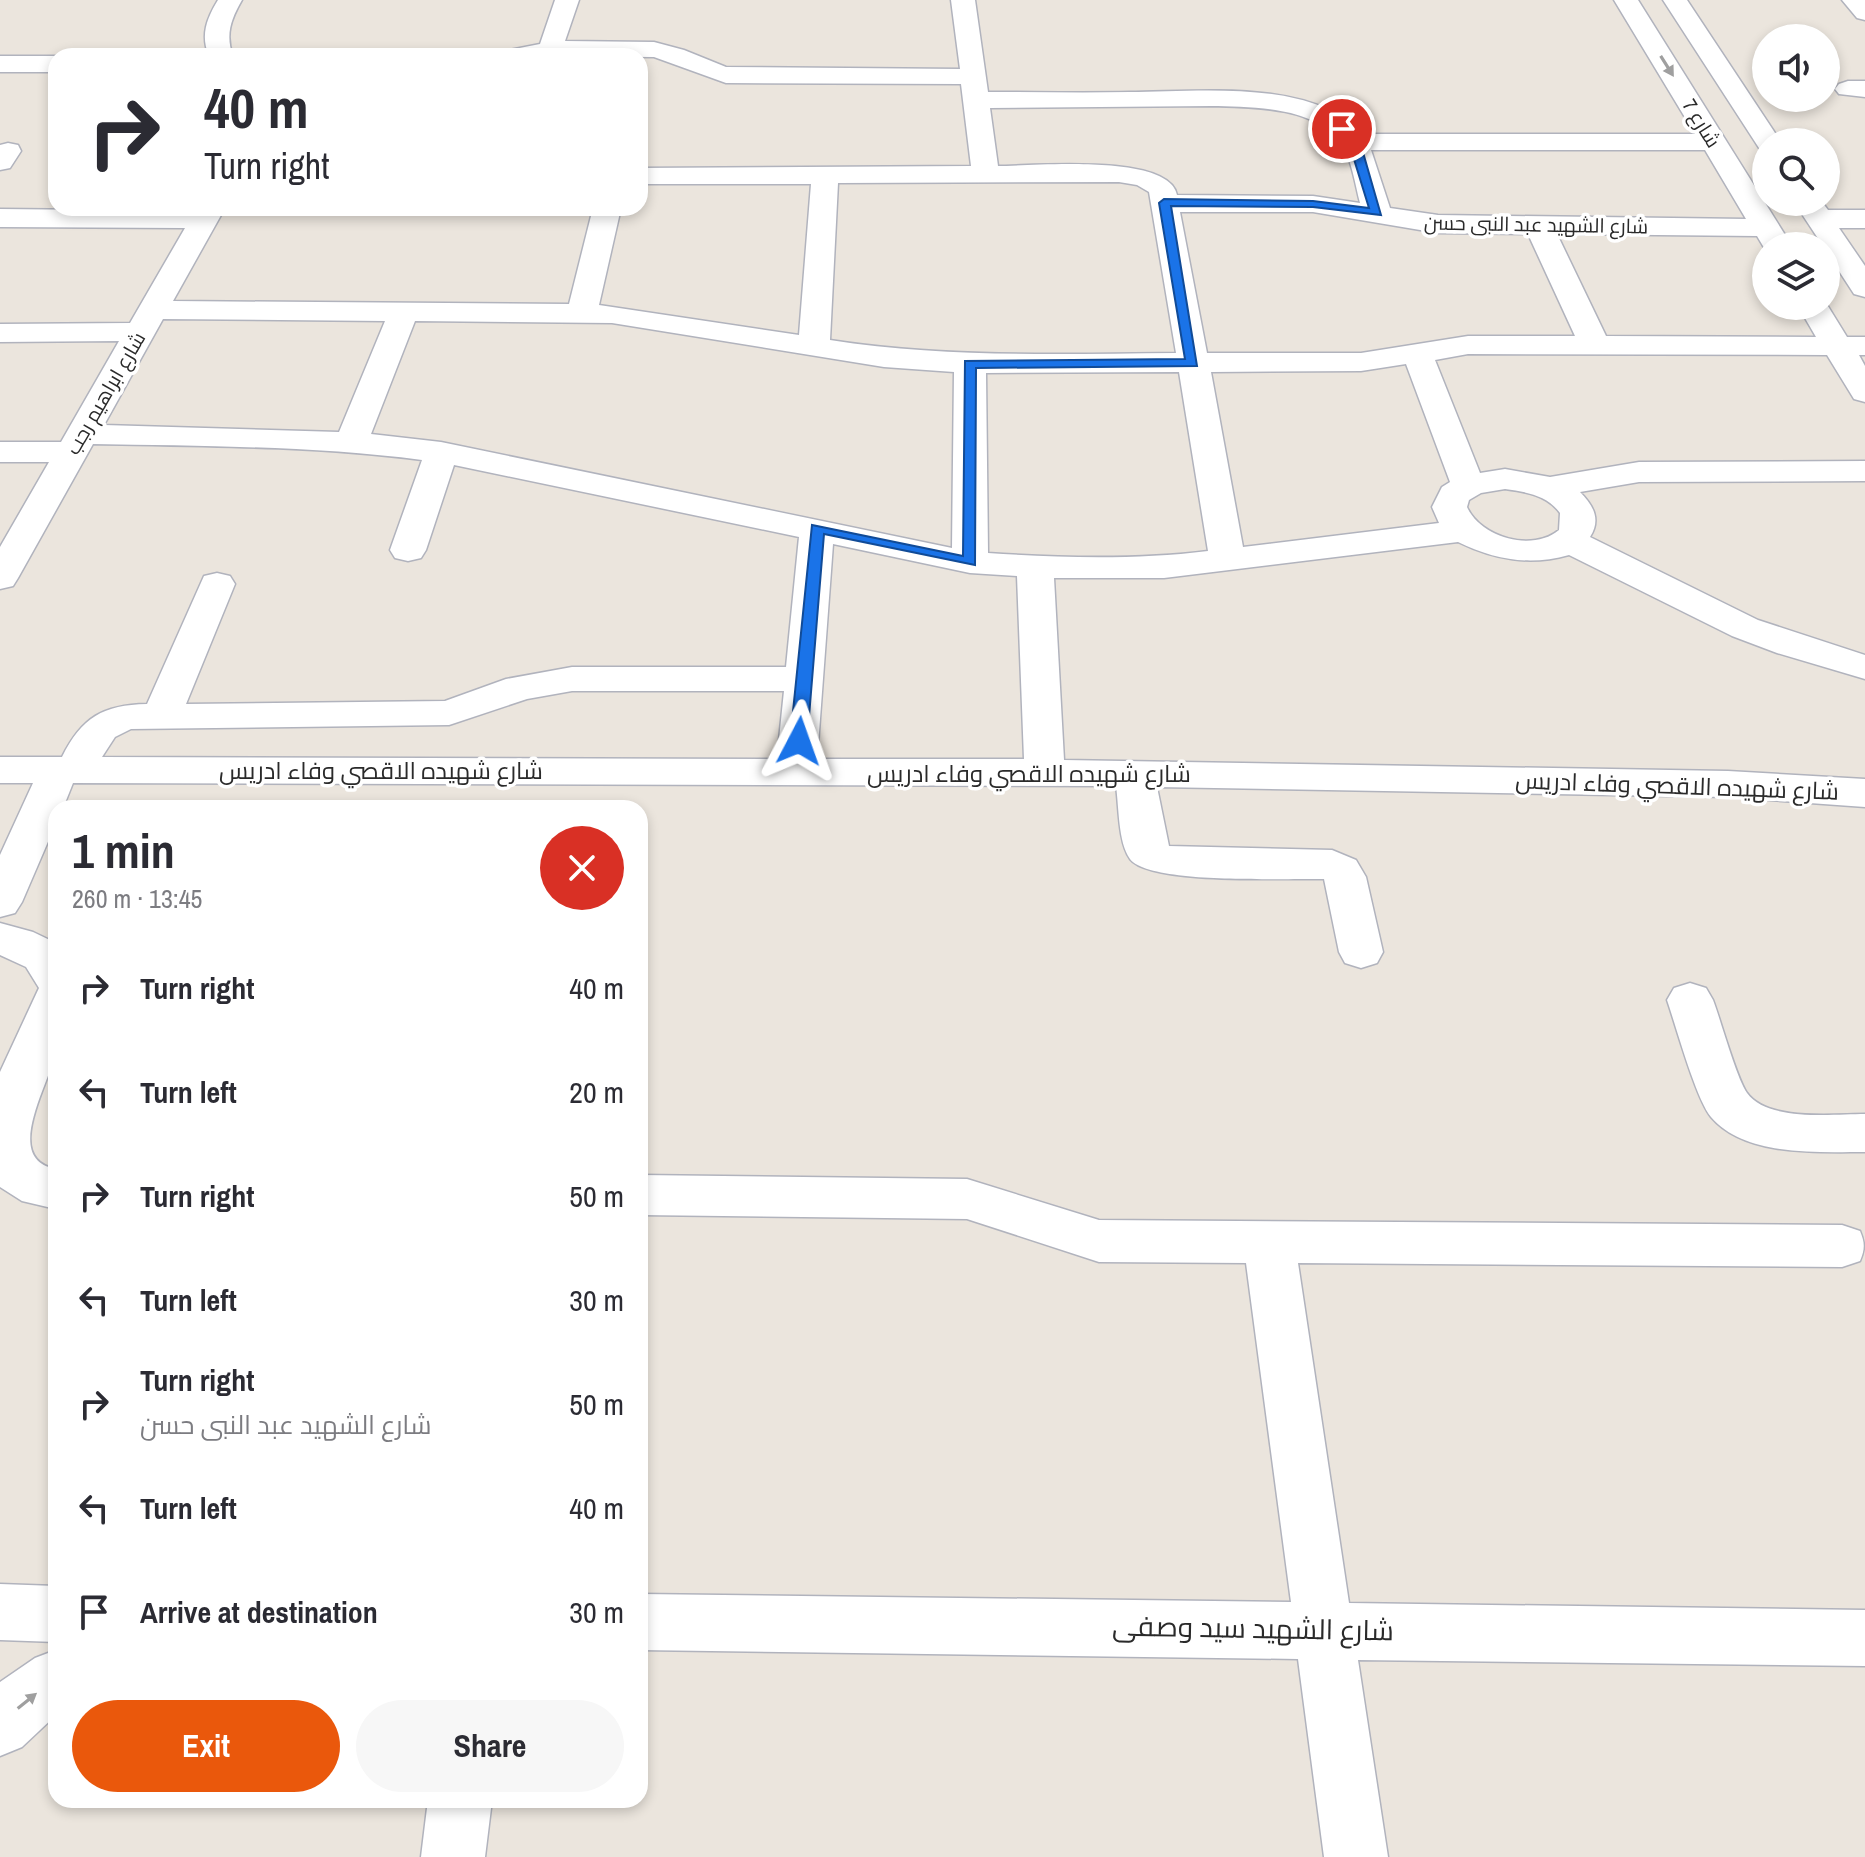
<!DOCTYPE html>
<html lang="en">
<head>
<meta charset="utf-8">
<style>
	body { margin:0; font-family:"Archivo Narrow",Cairo,sans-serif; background:#f7f7f7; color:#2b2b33; height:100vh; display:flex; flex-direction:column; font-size:30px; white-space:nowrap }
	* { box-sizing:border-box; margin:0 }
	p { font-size:26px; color:#7c7c81 }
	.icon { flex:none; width:44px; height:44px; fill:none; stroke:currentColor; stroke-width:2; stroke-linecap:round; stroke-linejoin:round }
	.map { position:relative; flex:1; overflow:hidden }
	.details { position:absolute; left:48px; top:800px; width:600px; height:1008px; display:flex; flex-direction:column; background:#fff; border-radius:24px; box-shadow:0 4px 12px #0003 }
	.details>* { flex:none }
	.hud { position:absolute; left:48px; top:48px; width:600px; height:168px; border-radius:24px; box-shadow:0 4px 12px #0003; background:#fff; color:#2b2b33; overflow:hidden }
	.controls { position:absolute; left:1752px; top:24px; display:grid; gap:16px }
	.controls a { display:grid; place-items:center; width:88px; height:88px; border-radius:50%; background:#fff; box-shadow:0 4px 12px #0003; font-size:40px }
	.pin { position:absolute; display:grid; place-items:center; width:68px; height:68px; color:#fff; margin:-34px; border:4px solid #fff; border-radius:50%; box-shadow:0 2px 8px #0007 }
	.me { position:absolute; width:88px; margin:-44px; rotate:4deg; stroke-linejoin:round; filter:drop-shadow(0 0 6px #0008) }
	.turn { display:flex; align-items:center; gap:28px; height:168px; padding:0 24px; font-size:36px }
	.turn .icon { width:104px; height:104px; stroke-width:2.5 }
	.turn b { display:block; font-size:56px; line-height:68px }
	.round { display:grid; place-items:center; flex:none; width:84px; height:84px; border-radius:42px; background:#f7f7f7 }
	.summary { display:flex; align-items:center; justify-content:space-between; height:136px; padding:0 24px }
	h1 { font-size:48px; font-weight:800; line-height:60px }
	.button { display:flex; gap:16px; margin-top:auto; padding:16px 24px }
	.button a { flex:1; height:92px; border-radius:48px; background:#ea580c; color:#fff; font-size:32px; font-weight:800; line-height:92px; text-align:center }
	.button a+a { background:#f7f7f7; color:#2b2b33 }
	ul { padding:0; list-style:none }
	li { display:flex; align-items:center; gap:24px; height:104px; padding:0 24px }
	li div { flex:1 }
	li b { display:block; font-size:30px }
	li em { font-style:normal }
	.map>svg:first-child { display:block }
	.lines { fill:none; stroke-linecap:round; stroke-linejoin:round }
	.minor-casing { stroke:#b1b3bd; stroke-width:3 }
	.minor { fill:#fff; fill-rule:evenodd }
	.oneway { fill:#9f9f9f }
	.route { fill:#1a73e8; stroke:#114b97; stroke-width:2 }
	.labels { text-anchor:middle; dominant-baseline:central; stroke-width:7; stroke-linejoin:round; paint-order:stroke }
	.far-street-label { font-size:20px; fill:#2a2a2a; stroke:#fff }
	.street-label { font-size:24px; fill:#2a2a2a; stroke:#fff }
	.near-street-label { font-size:28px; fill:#2a2a2a; stroke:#fff }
</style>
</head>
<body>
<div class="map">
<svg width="1865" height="1857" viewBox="0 0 1865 1857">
	<rect width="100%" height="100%" fill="#ebe5dd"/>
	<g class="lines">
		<g class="minor-casing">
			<path id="minor" d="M218 0H242C231 19 225 35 233 56H209C200 35 207 18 218 0Z
				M555 0H579L565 41 654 42 684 50 726 67 960 69 951 0H975L988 92C1035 92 1083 93 1130 92 1196 92 1314 78 1361 134H1695L1614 0H1638L1792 246H1766V251L1757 236 1557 234 1606 336 1816 337 1798 306H1826V303L1847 337H1865V355H1859L1865 366V402L1854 399 1827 355 1468 354 1435 360 1480 473 1505 469 1550 477 1639 462 1865 461V481L1639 482 1580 492C1594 506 1601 520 1590 537L1758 620 1865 655V679L1777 653 1732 636 1569 555C1530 566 1495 560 1458 542L1164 578H1054L1064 760 1728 771 1865 779V807L1728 797 1157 787 1169 846 1332 850 1356 860 1366 877 1383 952 1377 963 1361 968 1345 963 1339 952 1324 879C1288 878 1150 885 1130 859 1118 842 1119 807 1116 786L73 783 63 808H56V823L22 902 15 913 0 917V855L33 783H0V757H62C82 717 103 705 147 704L204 576 217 573 230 576 235 584 186 704 445 701 506 679 572 667H786L799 537 454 465 426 550 421 558 408 561 395 558 390 550 422 460C313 446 203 446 93 444L18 578 13 586 0 589V547L49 462H0V442H61L119 341 0 342V324L130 323 185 228 0 227V209L195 211 197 208H225L173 301 569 304 593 208H621L599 305 799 335 811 184H640V168L971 166 961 84 726 83 654 57 501 56 504 51 540 44ZM1211 106C1251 107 1314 106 1341 143 1352 160 1355 184 1360 203L1313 196 1177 195C1169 153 1033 166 998 166L990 108ZM1371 150H1705L1746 219 1438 215 1390 208ZM1119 182 1137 185 1149 192 1176 353C1060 354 945 358 830 340L838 183ZM1180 212H1313L1438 233 1528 234 1575 336H1468L1361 353H1207ZM163 319 385 321 339 432 104 425ZM415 321 612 323 884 367 954 372 952 548 441 442 371 434ZM1406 364 1450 482 1442 487 1432 507 1439 523 1243 547 1211 372 1361 371ZM1179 372 1208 551C1136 560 1061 558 988 553L986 373ZM1505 489C1526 492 1547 495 1560 513L1559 530C1533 552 1481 538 1467 507L1469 500 1481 493ZM833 544 970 573 1017 576 1024 759H817ZM572 691H784L777 759 102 757 115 737 131 729 449 725 527 699Z
				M1663 0H1687L1781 142H1766V150L1759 148Z
				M1842 0H1865V20L1857 18Z
				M0 56H56V72H0Z
				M1848 81H1865V97L1839 94 1835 89 1839 84Z
				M8 143 18 145 21 151 10 168 0 170V145Z
				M1794 202H1822L1828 210H1865V228H1839L1865 266V297L1854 294 1826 251V246H1823Z
				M0 923 33 932 56 943C56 977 60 1015 56 1049 52 1081 0 1159 56 1169V1209L22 1201 0 1187V1072L39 988 26 967 0 955Z
				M1690 983 1706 988 1713 1000C1721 1021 1736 1077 1747 1093 1768 1122 1833 1114 1865 1114V1152C1818 1152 1745 1157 1711 1117 1696 1099 1676 1026 1667 1000L1674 988Z
				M640 1175 967 1179 1099 1220 1842 1225 1860 1231C1865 1243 1865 1249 1860 1261L1842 1267 1298 1263 1349 1603 1865 1610V1666L1358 1660 1388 1857H1324L1298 1659 640 1650V1594L1291 1602 1246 1263 1099 1262 967 1219 640 1215Z
				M0 1584 56 1586V1642L0 1640Z
				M56 1650V1715L22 1747 0 1756V1682L35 1658Z
				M428 1800H492L485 1857H421Z"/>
		</g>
		<use href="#minor" class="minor"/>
	</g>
	<defs><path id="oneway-solid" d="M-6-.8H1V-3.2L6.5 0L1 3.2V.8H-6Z" transform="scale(2)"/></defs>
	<g class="oneway">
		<use href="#oneway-solid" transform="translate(1667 66) rotate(58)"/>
		<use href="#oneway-solid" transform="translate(27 1701) rotate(-39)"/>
	</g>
	<path class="route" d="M1339 127H1346L1360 142 1381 215 1313 207 1171 206 1197 366 976 368 975 565 824 534 807 741 799 746 793 745 790 741 812 525 963 556 965 361 1185 359 1159 203 1164 199 1313 201 1369 208 1349 143 1337 129Z"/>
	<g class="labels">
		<g class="far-street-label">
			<text transform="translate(1702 123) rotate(58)">شارع 7</text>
			<text transform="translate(1536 224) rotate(1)">شارع الشهيد عبد النبى حسن</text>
			<text transform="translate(105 393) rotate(-60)">شارع ابراهيم رجب</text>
		</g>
		<g class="street-label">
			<text x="381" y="770">شارع شهيده الاقصي وفاء ادريس</text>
			<text x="1029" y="773">شارع شهيده الاقصي وفاء ادريس</text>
			<text transform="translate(1677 785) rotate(2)">شارع شهيده الاقصي وفاء ادريس</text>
		</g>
		<g class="near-street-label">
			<text transform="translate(1253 1628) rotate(1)">شارع الشهيد سيد وصفى</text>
		</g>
	</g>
</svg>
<div class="controls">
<a><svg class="icon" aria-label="sound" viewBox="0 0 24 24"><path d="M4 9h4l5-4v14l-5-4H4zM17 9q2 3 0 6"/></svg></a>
<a><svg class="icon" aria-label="search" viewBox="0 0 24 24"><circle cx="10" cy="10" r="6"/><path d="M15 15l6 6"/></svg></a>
<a><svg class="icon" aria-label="layers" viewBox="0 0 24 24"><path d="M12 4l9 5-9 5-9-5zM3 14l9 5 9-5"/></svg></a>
</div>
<div class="pin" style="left:1342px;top:129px;background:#d93025"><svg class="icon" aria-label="arrive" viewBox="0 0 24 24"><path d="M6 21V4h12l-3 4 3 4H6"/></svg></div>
<svg class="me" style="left:799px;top:741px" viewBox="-20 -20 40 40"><path d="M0-17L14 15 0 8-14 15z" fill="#1a73e8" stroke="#fff" stroke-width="4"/></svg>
<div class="hud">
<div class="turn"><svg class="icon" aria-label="right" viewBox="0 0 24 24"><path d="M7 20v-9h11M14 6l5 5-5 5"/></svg><div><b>40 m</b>Turn right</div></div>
</div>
<section class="details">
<div class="summary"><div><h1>1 min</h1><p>260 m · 13:45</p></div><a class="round" style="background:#d93025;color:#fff"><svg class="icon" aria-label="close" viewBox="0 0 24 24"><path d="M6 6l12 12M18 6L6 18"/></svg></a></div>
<ul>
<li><svg class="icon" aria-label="right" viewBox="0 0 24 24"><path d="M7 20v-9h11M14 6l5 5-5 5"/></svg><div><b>Turn right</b></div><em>40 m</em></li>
<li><svg class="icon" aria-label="left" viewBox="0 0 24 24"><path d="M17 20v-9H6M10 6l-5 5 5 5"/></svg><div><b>Turn left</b></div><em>20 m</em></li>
<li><svg class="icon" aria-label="right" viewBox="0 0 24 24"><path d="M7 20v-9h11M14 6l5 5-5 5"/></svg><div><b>Turn right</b></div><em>50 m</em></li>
<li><svg class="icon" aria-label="left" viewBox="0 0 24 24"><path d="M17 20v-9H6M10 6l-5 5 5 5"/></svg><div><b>Turn left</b></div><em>30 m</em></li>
<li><svg class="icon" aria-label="right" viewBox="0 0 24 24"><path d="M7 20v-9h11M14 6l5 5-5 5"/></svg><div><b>Turn right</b><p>شارع الشهيد عبد النبى حسن</p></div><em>50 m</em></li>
<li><svg class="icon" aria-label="left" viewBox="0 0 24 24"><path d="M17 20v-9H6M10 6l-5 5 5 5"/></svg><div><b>Turn left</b></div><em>40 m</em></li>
<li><svg class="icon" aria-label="arrive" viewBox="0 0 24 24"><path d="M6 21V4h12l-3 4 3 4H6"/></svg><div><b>Arrive at destination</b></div><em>30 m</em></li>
</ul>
<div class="button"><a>Exit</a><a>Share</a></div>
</section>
</div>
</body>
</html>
